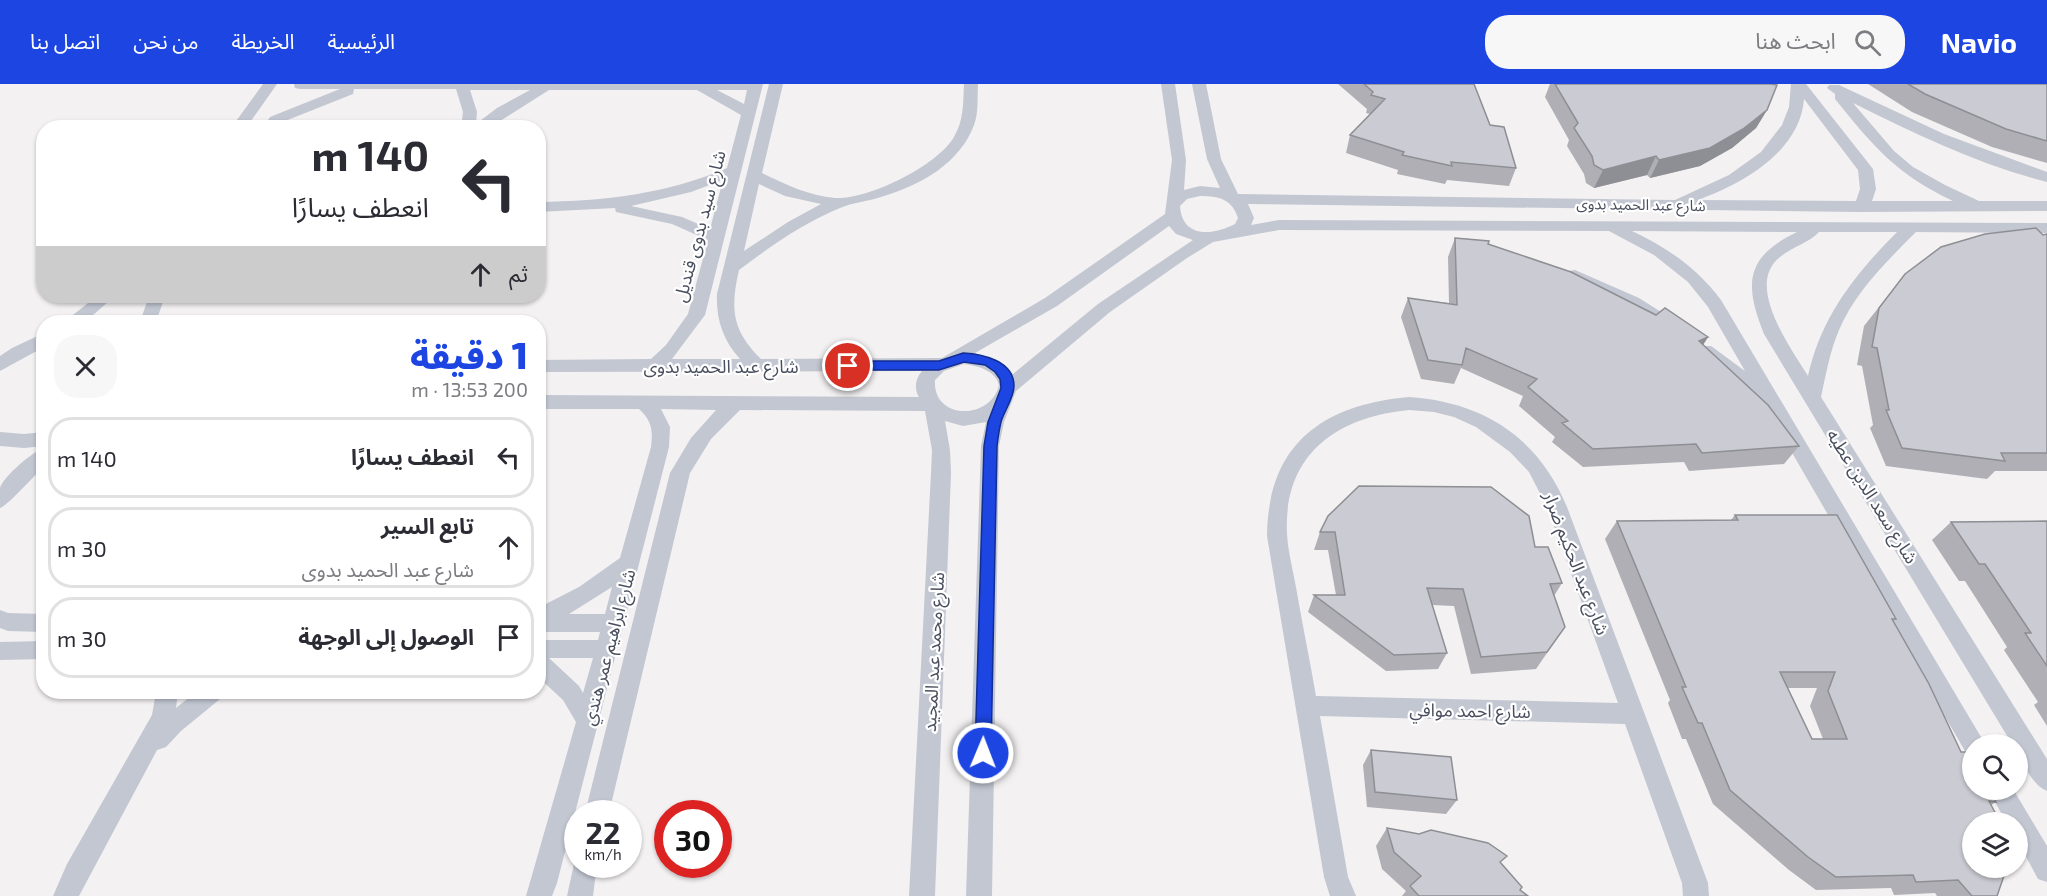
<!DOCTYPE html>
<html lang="ar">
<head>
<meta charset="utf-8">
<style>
	body { margin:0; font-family:"Exo 2","Noto Sans Arabic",sans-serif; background:#f7f7f7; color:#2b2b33; direction:rtl; height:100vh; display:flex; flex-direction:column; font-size:22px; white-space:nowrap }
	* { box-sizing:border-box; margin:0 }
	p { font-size:20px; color:#7c7c81 }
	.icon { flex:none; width:33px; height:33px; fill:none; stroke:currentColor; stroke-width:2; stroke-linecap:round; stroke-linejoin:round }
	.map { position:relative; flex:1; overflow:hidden; direction:ltr }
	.sheet { position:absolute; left:36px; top:231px; width:510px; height:384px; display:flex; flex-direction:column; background:#fff; border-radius:24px; box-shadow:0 2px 4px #0004; direction:rtl }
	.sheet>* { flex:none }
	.guide { position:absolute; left:36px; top:36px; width:510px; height:183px; border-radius:24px; box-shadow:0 2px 4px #0004; direction:rtl; background:#fff; color:#2b2b33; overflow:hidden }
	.tools { position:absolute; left:1962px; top:650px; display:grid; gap:12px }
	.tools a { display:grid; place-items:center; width:66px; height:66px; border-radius:50%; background:#fff; box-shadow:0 2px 4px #0004; font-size:30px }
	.speed { position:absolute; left:564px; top:716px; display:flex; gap:12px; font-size:30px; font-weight:700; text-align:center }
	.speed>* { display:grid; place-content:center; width:78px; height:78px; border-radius:50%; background:#fff; box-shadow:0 2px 4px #0004; line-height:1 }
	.speed small { font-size:15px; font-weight:400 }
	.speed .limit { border:9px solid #d22; background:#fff; color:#111 }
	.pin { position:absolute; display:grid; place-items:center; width:51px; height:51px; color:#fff; margin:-26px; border:3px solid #fff; border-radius:50%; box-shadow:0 2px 6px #0007 }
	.me { position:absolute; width:66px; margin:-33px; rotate:1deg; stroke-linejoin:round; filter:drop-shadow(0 0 4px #0008) }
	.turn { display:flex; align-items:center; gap:21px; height:126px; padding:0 18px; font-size:27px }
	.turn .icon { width:78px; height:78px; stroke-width:2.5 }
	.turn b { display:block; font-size:42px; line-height:51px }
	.then { display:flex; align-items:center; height:57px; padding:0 18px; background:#0003; gap:12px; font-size:22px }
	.round { display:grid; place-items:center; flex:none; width:63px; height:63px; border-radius:24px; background:#f7f7f7 }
	.head { display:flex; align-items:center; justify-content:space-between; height:102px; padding:0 18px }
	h1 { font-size:36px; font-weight:800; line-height:45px; color:#1c45e2 }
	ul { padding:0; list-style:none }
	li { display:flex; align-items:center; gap:18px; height:81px; margin:0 12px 9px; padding:0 6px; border:3px solid #e1e1e2; border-radius:24px }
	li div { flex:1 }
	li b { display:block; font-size:22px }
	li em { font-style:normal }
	header { display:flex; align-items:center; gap:36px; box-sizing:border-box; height:84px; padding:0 30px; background:#1c45e2; color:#fff }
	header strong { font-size:28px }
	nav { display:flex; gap:33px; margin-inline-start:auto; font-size:21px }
	.search { width:420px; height:54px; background:#f7f7f7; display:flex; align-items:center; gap:15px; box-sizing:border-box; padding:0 21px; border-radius:24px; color:#7c7c81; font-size:22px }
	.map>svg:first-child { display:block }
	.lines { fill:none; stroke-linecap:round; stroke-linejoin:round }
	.minor { fill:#c2c7d2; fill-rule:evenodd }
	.wall { fill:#afafb5; fill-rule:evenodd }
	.shaded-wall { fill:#8e8f94 }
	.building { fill:#cbccd3; stroke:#8e8f94; stroke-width:1.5; fill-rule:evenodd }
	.route { fill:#1c45e2; stroke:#122d93; stroke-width:1.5 }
	.labels { text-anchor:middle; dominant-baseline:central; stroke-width:4.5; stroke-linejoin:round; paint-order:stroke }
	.far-street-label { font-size:15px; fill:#494f5e; stroke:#fff }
	.street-label { font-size:18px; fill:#494f5e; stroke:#fff }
</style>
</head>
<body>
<header>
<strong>Navio</strong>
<div class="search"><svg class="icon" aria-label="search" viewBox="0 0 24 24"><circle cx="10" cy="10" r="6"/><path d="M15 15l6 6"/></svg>ابحث هنا</div>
<nav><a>الرئيسية</a><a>الخريطة</a><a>من نحن</a><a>اتصل بنا</a></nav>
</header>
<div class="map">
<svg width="2047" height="812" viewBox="0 0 2047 812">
	<rect width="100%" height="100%" fill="#f3f1f1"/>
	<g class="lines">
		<path class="minor" d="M263 0H277L246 44H231Z
			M294 0H763L705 231 672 275H740C723 256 716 236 717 210L769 0H783L762 89C785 100 809 112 835 114 868 116 937 82 954 53 964 36 963 19 964 0H978C977 13 979 28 974 41 960 79 921 101 884 112 870 117 854 118 840 124 803 139 771 162 739 186 730 225 732 246 761 275L942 274 1045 214 1165 130 1172 76 1161 0H1175L1186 76 1184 106 1200 102 1220 104 1207 75 1192 0H1206L1221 75 1238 110 1675 116 1729 91 1761 68 1782 41 1789 23 1791 0H1806L1873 85 1876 105 1872 117H1953C1896 90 1874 63 1835 15V10L1827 4 1829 1H1839L1944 50 2047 88V98C1980 81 1915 50 1853 19L1894 67 1913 83 1945 101 1979 117H2047V127L1860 128 1248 120 1254 134 1251 141 1279 136 2047 139V149L1916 148C1887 177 1855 208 1839 246 1830 267 1826 290 1821 313L2047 675V707C2033 702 2018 675 2018 660H2012L1764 250C1744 200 1745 173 1797 148L1632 147C1668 164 1697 184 1721 216L1981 653 1985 660H1972V670L1965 667 1762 317 1699 270 1696 266 1699 262H1711L1745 287 1708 223 1688 198 1654 171 1609 147 1279 146 1213 158 1187 174 1110 228 1016 307 1004 338 999 362 992 812H966L981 362 986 338 963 342 945 337 950 366 951 389 935 812H909L931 389 932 366 925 327 740 326 711 355 690 389 609 729H585L670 389 691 354 716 326 661 325 670 343 669 363 557 799 552 812H526L576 638 563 616 538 593V556H598L600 548H538V524L579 503 620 474 651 363C653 346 652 337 639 325H538V311L919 313C914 305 915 295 922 287L538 288V276L651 275 666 261 688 230 708 156 672 140 616 128 615 124 538 128V118C605 117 666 110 727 84L741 31 697 6H549L489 44H461L463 28 456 5H354L353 10 280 39H270L268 36 270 33 340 5H300L295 4ZM470 6H530L497 24 476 40 477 28ZM717 6H747L744 20ZM1804 15 1858 86 1860 105 1856 117 1698 116C1742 100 1800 68 1804 15ZM723 96 710 145 682 133 631 122 691 108ZM759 100 785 112 821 120 788 138 744 167ZM1200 112C1219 112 1232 115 1238 134L1235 140C1212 152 1182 154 1180 122L1187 115ZM1169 142 1176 150 1193 156 1098 220 1013 290 999 277 975 269 1057 222ZM1819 148H1897C1855 190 1821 233 1808 292 1792 266 1750 209 1774 179 1786 164 1807 161 1819 148ZM964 280C978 282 995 286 999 301 991 337 932 336 935 296L944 287ZM612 503 605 530H569ZM549 574H593L583 609 579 602Z
			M1575 186 1639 214 1669 233 1672 237 1669 241H1657L1627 222 1569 195 1567 191 1569 187Z
			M97 212H115L85 238H67L69 234Z
			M149 212H165L156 238H140Z
			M44 249V263L0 287V272L12 264Z
			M1409 313C1483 318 1538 353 1567 423L1708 799 1709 812H1683L1682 799 1625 640 1320 632 1348 793 1356 812H1330L1324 793 1267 452C1268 360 1322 321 1409 313ZM1409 326 1434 328 1454 333 1476 343 1510 368 1529 388 1547 423 1618 619 1316 612C1310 578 1303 543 1297 509 1294 490 1288 469 1287 450 1283 371 1336 333 1409 326Z
			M0 348 24 350 44 348V362L24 364 0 362Z
			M44 364V383C33 392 9 421 0 424 0 418 0 410 0 404 3 393 33 367 44 364Z
			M0 526 8 529 44 530V548L8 547 0 544Z
			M44 557V575L0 576V558Z
			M156 608H178L176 624 196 608H223L220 615 181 647 166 663 157 666 79 812H53L67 780 152 631Z
			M1988 705H2013L2047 762V798L2038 795 2018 758V738H2006Z
			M576 771 578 780H597L593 812H567Z"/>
	</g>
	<path class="wall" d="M1338 0H1474L1490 41 1516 84 1509 102 1447 96 1445 100 1397 90 1398 86 1346 69 1350 51 1370 30 1366 29 1367 25Z
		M1550 0H1771L1767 26 1756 44 1732 64 1700 82 1650 94 1647 91 1594 104 1586 99 1584 90 1567 62 1569 56 1545 13Z
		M1868 0H2047V79L1992 63 1912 28Z
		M2047 150V387H1995L1987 395 1886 382 1870 344 1873 341 1862 282 1857 281 1864 242 1905 190 2043 151Z
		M1455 154 1488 160 1708 253 1703 261 1799 362 1784 380 1689 387 1684 378 1583 383 1552 358 1555 353 1519 322 1523 312 1461 284 1454 300 1421 295 1401 233 1408 214 1449 219 1448 173Z
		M1735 431 1896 535 1893 537 1961 668 1996 718 1991 721 1997 812H1937L1935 809 1894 811 1891 804 1816 806 1789 786 1713 720 1686 655H1682L1668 619 1670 616 1605 455 1617 437 1731 436ZM1788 604H1817L1810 622 1823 655H1812Z
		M1328 432 1535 463 1562 499 1554 512 1565 543 1536 585 1471 590 1454 522 1432 521 1447 569 1438 585 1386 587 1308 528 1314 511H1336L1328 466H1314L1320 448Z
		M2047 437V642L2034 621 2038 618 2004 566 2007 563 1965 497H1959L1932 456 1951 438Z
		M1371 666 1457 716 1446 730 1367 723 1363 681Z
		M1387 744 1500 779 1520 806 1528 812H1402L1406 807 1382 785 1376 762Z"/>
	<path class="shaded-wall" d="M1767 26 1756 44 1732 64 1700 82 1650 94 1659 76Z
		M1656 72 1647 91 1594 104 1603 86Z
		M1708 253 1696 272 1699 257Z"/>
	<path class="building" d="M1364 0H1474L1490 41 1504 43 1516 84 1451 78 1452 82 1402 71 1404 68 1350 51 1385 15 1371 11 1373 8Z
		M1555 0H1771L1777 1 1767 26 1743 45 1710 64 1659 76 1656 72 1603 86 1594 81 1592 72 1574 44 1578 39Z
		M1908 0H2047V57L2006 45 1925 10Z
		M2036 144 2043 151 2047 150V369H2001L2005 377 1902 364 1886 326H1889L1877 264 1872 263 1879 224 1905 190 1941 163 1985 150Z
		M1455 154 1489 157 1488 160 1571 188 1656 231 1665 224 1708 253 1699 257 1768 321 1799 362 1702 369 1696 360 1593 365 1562 339 1568 337 1528 303 1537 295 1466 264 1462 281 1428 276 1408 214 1457 221Z
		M1359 402 1491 403 1529 432 1535 463H1548L1562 499 1550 500 1565 543 1547 568 1481 573 1463 505 1427 504 1447 569 1394 571 1314 511H1345L1335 448H1320L1328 432Z
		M1735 431H1837L1896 535H1892L1929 600 1961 668H1970L1972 674V705H1989L1996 718 1989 717 2000 738H1972V783H2007L1997 812H1972L1958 796 1916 798 1913 791 1836 793 1808 773 1730 706 1702 639H1698L1682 603H1686L1617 437 1738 436ZM1780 588H1835L1828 607 1847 655H1812Z
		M2047 437V582L2025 549H2031L1985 480H1979L1951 438Z
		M1371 666 1451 673 1457 716 1375 708Z
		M1387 744 1419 750 1431 746 1488 759 1507 772 1500 778 1522 803 1520 806 1528 812H1419L1410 802 1421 792 1394 768Z"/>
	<path class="route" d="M963 269C983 270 1014 277 1014 302 1014 314 1004 327 1001 338 999 346 998 354 997 362L991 669 989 674 983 676 977 674 975 669 984 362 988 338 1001 304 1000 295 995 288 985 281 964 278 939 286H848L842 282 848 277H939Z"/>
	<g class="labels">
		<g class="far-street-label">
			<text transform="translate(1641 120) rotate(1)">شارع عبد الحميد بدوى</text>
		</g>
		<g class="street-label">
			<text transform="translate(699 142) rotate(-75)">شارع سيد بدوى قنديل</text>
			<text x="721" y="282">شارع عبد الحميد بدوى</text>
			<text transform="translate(1873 412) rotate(58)">شارع سعد الدين عطيه</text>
			<text transform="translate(1577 479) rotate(69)">شارع عبد الحكيم ضرار</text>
			<text transform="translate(608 563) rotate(-75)">شارع ابراهيم عمر هندي</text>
			<text transform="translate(933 568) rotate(-87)">شارع محمد عبد المجيد</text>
			<text transform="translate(1470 626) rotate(1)">شارع احمد موافي</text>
		</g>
	</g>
</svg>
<div class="tools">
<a><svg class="icon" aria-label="search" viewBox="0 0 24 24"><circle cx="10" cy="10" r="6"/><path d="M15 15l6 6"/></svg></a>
<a><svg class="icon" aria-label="layers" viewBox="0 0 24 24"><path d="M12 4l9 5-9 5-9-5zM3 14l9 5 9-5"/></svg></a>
</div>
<div class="speed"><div>22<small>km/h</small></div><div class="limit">30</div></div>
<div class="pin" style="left:848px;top:282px;background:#d93025"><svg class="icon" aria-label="arrive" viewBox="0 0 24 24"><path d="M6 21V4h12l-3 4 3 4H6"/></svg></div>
<svg class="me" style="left:983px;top:669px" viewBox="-20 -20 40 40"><circle r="17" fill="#1c45e2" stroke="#fff" stroke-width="3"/><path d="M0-11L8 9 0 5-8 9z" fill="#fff"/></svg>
<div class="guide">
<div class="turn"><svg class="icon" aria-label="left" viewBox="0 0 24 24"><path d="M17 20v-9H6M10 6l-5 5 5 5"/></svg><div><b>140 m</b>انعطف يسارًا</div></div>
<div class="then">ثم<svg class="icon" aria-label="ahead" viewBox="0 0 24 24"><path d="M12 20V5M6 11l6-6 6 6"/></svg></div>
</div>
<section class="sheet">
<div class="head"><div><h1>1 دقيقة</h1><p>200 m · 13:53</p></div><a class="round"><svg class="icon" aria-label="close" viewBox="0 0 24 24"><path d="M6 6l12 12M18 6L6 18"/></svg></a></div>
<ul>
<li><svg class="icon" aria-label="left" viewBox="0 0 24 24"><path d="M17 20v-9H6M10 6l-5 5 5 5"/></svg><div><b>انعطف يسارًا</b></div><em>140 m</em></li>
<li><svg class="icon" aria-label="ahead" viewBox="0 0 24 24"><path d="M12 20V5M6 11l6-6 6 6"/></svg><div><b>تابع السير</b><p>شارع عبد الحميد بدوى</p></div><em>30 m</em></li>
<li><svg class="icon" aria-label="arrive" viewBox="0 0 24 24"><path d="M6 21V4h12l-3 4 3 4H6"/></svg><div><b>الوصول إلى الوجهة</b></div><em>30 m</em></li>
</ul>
</section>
</div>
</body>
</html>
